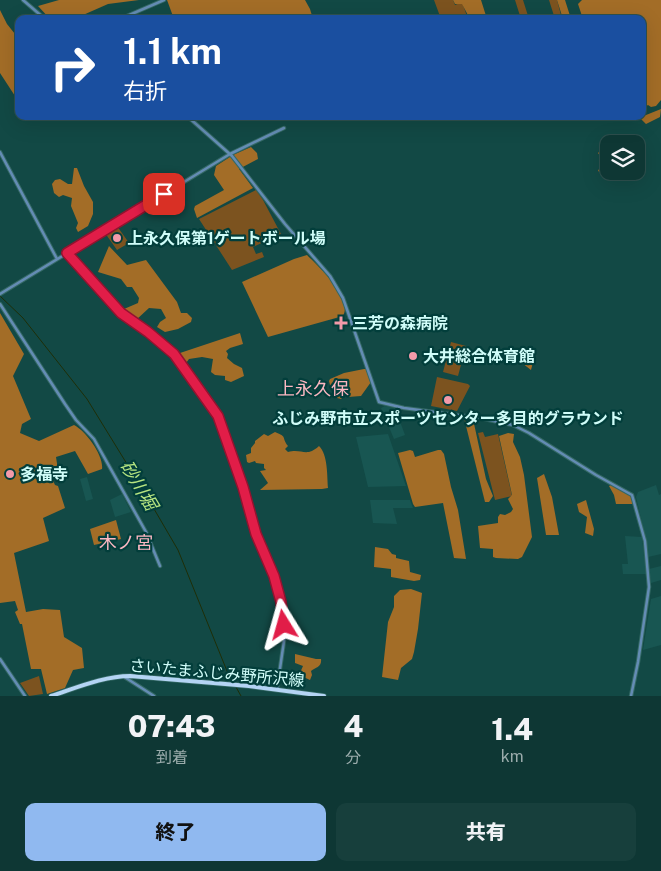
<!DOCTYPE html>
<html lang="ja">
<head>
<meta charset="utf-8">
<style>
	body { margin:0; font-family:"Public Sans","Noto Sans JP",sans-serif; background:#173f3c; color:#f1f3f6; height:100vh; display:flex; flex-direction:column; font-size:19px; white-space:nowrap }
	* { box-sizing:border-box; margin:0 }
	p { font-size:16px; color:#9bacac }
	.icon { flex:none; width:28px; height:28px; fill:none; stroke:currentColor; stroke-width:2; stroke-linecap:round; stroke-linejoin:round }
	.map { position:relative; height:696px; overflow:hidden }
	.drawer { display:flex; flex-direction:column; background:#0e3734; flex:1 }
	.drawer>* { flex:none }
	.guide { position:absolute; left:15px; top:15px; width:631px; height:105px; border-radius:10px; box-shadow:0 5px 20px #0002,0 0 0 1px #2e514f; background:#1a4fa0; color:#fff; overflow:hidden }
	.fabs { position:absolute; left:600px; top:135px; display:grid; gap:10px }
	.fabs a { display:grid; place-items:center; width:45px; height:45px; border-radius:10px; background:#0e3734; box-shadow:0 5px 20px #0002,0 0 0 1px #2e514f; font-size:25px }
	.pin { position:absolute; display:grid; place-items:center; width:42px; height:42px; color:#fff; margin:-21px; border-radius:10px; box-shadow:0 2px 8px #0006 }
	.me { position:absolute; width:55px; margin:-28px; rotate:352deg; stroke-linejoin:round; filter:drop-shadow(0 0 4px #0008) }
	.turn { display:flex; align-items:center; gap:18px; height:105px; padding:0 25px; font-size:22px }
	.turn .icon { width:65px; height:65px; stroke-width:2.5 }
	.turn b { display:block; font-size:35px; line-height:42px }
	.eta { display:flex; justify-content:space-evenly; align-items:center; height:85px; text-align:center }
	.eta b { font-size:30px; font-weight:800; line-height:35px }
	.action { display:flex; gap:10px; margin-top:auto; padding:10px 25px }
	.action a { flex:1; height:58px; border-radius:10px; background:#90b9f0; color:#111; font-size:20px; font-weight:800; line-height:58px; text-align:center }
	.action a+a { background:#173f3c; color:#f1f3f6 }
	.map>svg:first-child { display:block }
	.built { fill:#185652 }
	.green { fill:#7c531f }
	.forest { fill:#a36d27 }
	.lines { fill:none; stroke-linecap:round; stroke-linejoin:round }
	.stream { stroke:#1e2e07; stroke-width:1 }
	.tertiary-casing { stroke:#346965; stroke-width:4.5 }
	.primary-casing { stroke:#346965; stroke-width:5.5 }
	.tertiary { stroke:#648cb4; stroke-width:2.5 }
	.primary { stroke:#b4d4f4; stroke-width:4 }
	.route-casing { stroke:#92132f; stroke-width:12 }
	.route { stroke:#e11d48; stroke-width:9 }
	.poi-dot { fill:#f39aa9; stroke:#023e3b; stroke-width:2 }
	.labels { text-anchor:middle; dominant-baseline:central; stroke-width:4.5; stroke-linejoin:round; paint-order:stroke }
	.poi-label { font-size:16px; font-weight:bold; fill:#d0fdf9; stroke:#023e3b; text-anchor:start }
	.street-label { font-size:16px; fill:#d0fdf9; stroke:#023e3b }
	.neighbourhood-label { font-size:18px; fill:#fbb7c1; stroke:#023e3b }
	.water-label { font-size:18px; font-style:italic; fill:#b7e581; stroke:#023e3b }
</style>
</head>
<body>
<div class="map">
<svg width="661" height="696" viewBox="0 0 661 696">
	<rect width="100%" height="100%" fill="#124945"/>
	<path class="built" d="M385 406 395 408 405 435 394 439 381 408Z
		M388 434 406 486 368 487 356 437Z
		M87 477 93 499 86 501 80 479Z
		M656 485 659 495 661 494V554L648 557 644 531 636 497 638 492Z
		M122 494 131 512 115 517 110 500Z
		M370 500H410L413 508H393L397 524 373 523Z
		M625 536 642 537 646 574H623L622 564H628Z
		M661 566V580L651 583 649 569Z
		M661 596V645L643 650 651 599Z"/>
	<path class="green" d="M434 0H453L455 5 462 2 468 19H441Z
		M515 0H523L529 19H521Z
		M549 0H557L562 19H555Z
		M256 190 263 200 281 234 253 247 256 254 262 252 264 257 232 270 199 219Z
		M117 226 129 243 117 250 105 233Z
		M451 342 466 346 458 376 443 372Z
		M437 377 468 384 470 386 457 411 431 406Z
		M483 432 485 437 498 434 512 496 495 500 478 433Z
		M39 676 43 694 29 696 20 683Z"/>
	<path class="forest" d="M59 0H139L108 4 74 19H50L38 6Z
		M167 0H305L310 9 313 19H174Z
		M453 0H481L487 19H470L462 4H455Z
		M557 0H565L571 19H563Z
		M582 0H661V100L656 106 651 107 648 105 643 108 642 19H583L578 4Z
		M0 10 7 24 19 39V94L15 96 0 73Z
		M661 109 660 117 646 124 641 119V117Z
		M251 147 257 153 258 159 239 169 253 188 197 218 194 209 195 206 224 190 214 175 216 166 233 155Z
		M603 148 608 149 609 151V167L606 164 605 169 599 172 598 170 602 168 601 157 598 153Z
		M74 168H77L84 186 93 202V214L88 226 78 232 76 228 78 223 71 206 72 198 63 195 59 197 54 193 52 184 55 180 60 179 68 184H72Z
		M109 246 127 265 146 260 177 302 181 313H187L192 318 191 322 178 329 165 332 157 327 160 322 166 318 161 309 149 308 136 320 125 313 124 309 138 303 139 298 132 287H127L121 279 98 272Z
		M307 255C319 267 353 298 343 316L268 337 242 282 294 259Z
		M0 313 24 354 13 376 31 419 22 424 20 433 39 441 74 425C86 431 104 456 102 469L88 474 75 451 56 457 58 470 50 474 55 485 58 486 65 508 43 518 49 541 14 553 26 612 43 609 60 610 64 637 82 648 84 668 73 670 65 688 47 694 41 669H31L22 624H20L15 612 18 610 15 601 0 603Z
		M240 333 243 344 230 348 226 351 228 354 227 358 234 364 242 368 244 376 231 382 225 380V376L215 375 211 372 213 359 202 357 189 359 186 363 177 354Z
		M527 348 536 351 531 370 522 363Z
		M364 369H366L371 382 361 396 348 397V395H345L341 399 337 398 334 389H331L329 381 330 379 344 373Z
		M464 418 473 419 486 479 493 496 489 502H485Z
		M275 432C288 437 281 437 288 446L285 449 288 452C302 448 306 458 319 446 328 455 327 475 328 488L322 489 260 490 268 483 260 471 266 470 264 468V464L256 463 255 461 249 463 247 462 246 455 251 453V448L255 443V441L264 434 268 436Z
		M508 433 514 434 513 442 520 457 524 475 532 537 522 557 518 559 496 558 493 557V549L480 548 478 526 498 523V517L500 514 505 515 511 512 513 509 508 499 512 495 499 436Z
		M410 450 413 451 415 457 438 450H441L444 454 451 487 458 510 466 559 454 558 443 503 415 507 413 504 398 453Z
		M544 474 552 497 559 535H546L537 478Z
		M611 485 631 494 634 504H616L614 495 609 486Z
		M586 500 594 529 593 536 585 533 587 517 579 512 577 504Z
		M116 520 121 539 94 545 90 529Z
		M375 547 388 549 392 554 396 555V558L409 561 410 572 421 575 420 580 414 581 391 577V569L374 567Z
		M411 589 422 593 418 629 414 652 412 659 401 668 398 680 382 677 388 622 394 607V596L400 590Z
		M295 654 316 659H321C322 667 316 667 311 671L312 675 310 680 299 675 303 666 295 663Z"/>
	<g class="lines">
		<path class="stream" d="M0 296 23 318 87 399 143 490 178 550 227 671 241 696"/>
		<g class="tertiary-casing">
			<path id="tertiary" d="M23 0 45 19
				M120 19 164 0
				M187 116 232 156 285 224 330 276 343 298 379 402 404 408 480 418 513 425 529 433 596 475 632 495 645 541 649 587 638 662 631 696
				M0 152 57 259
				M67 253 121 313 148 332 174 354 218 416 222 426 243 487 256 534 271 568 281 602 285 634 277 689
				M0 294 230 154 284 128
				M0 304 65 404 76 420 94 439 146 532 160 566
				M0 659 25 696
				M123 676 154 696"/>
		</g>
		<g class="primary-casing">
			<path id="primary" d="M51 696C76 688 104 676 130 676L249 686 324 696"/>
		</g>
		<use href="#tertiary" class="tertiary"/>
		<use href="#primary" class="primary"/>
	</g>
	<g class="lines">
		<g class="route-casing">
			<path id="route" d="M164 194 67 253 121 313 148 332 174 354 218 416 243 487 256 534 274 576 281 602 284 625"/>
		</g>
		<use href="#route" class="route"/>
	</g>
	<g class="poi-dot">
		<circle cx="117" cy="238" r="5"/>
		<path d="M338.5 315.5h5v5h5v5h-5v5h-5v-5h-5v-5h5z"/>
		<circle cx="413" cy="356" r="5"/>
		<circle cx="448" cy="400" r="5"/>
		<circle cx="10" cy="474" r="5"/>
	</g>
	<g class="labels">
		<g class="poi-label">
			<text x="127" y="238">上永久保第1ゲートボール場</text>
			<text x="352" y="323">三芳の森病院</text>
			<text x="423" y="356">大井総合体育館</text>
			<text x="448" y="418" text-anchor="middle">ふじみ野市⽴スポーツセンター多⽬的グラウンド</text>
			<text x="20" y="474">多福寺</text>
		</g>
		<g class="street-label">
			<text transform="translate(217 673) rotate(5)">さいたまふじみ野所沢線</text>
		</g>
		<g class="neighbourhood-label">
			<text x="313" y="388">上永久保</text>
			<text x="126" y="542">木ノ宮</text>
		</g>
		<g class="water-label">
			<text transform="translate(139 485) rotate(59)">砂川堀</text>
		</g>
	</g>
</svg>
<div class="fabs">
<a><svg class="icon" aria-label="layers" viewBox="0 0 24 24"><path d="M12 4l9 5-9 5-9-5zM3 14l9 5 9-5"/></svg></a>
</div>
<div class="pin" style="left:164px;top:194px;background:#d93025"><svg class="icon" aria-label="arrive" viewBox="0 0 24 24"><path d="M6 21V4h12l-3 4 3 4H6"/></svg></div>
<svg class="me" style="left:284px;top:625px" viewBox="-20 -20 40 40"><path d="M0-17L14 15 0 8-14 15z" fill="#e11d48" stroke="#fff" stroke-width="4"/></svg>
<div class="guide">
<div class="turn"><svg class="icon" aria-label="right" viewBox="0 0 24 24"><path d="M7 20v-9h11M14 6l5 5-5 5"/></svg><div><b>1.1 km</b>右折</div></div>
</div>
</div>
<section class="drawer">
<div class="eta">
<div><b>07:43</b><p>到着</p></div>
<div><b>4</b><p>分</p></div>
<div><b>1.4</b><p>km</p></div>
</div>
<div class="action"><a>終了</a><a>共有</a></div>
</section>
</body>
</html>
